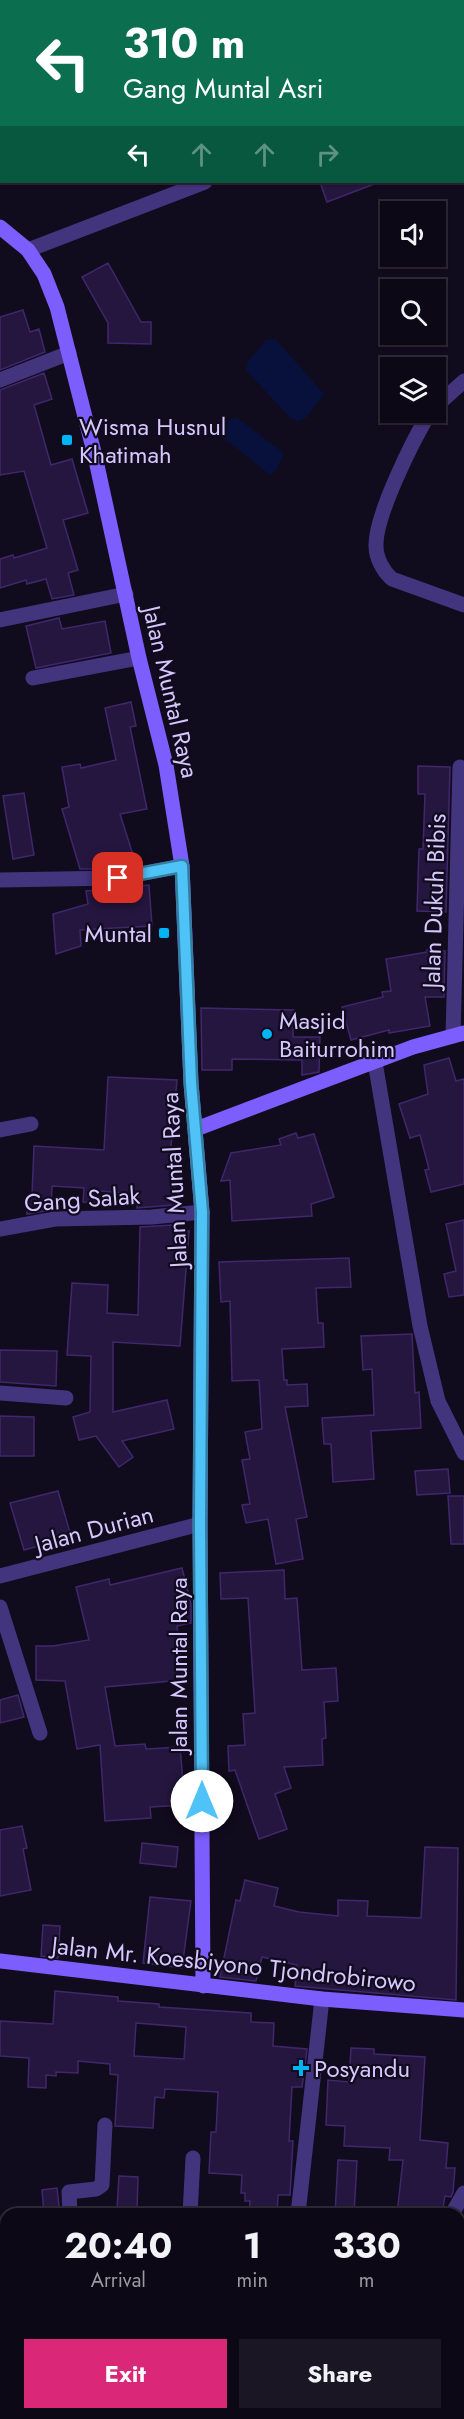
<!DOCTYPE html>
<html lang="en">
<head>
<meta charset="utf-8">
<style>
	body { margin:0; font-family:Jost,sans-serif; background:#1b1623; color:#f1f3f6; height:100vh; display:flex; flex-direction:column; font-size:22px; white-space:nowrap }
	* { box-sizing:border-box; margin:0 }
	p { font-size:20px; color:#9a9aa1 }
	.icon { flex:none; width:33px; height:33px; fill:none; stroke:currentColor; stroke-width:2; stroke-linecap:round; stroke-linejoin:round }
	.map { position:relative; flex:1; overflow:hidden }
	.side { position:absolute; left:0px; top:2208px; width:465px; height:212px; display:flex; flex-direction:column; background:#0d0816; border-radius:18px 18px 0 0; box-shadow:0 2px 4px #0004,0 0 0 2px #2d2935 }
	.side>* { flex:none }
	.guide { position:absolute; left:0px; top:0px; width:465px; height:183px; box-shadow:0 2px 4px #0004,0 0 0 2px #2d2935; background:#0b6e4f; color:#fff; overflow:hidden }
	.tools { position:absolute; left:380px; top:201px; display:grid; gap:12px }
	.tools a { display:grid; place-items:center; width:66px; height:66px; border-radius:0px; background:#0d0816; box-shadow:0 2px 4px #0004,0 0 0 2px #2d2935; font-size:30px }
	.pin { position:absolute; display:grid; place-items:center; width:51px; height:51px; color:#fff; margin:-26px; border-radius:12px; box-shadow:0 3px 9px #0006 }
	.me { position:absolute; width:66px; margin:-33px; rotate:0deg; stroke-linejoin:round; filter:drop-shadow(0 0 4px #0008) }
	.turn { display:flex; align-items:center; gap:21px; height:126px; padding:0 24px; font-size:27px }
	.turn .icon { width:78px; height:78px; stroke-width:2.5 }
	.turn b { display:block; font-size:42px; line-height:51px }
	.lanes { display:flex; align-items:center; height:57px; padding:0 24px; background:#0003; justify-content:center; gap:30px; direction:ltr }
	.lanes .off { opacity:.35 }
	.eta { display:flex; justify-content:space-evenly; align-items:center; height:102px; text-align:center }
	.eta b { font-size:36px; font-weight:700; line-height:42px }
	.action { display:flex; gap:12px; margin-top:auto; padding:12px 24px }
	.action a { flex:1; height:69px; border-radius:0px; background:#db2777; color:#fff; font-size:24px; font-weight:700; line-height:69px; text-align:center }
	.action a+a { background:#1b1623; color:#f1f3f6 }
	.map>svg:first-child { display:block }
	.green { fill:#0e2428 }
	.water { fill:#07113b }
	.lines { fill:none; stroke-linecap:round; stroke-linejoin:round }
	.stream { stroke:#07113b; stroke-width:6 }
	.building { fill:#25163f; stroke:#40276c; stroke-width:1.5; fill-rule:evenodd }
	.minor { stroke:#43347e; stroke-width:15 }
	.secondary { stroke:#7c5eff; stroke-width:15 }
	.route-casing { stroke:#337fa1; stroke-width:15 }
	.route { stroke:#4fc3f7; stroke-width:10 }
	.poi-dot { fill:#00b3f2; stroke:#110b1e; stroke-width:2 }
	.labels { text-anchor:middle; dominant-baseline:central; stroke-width:4.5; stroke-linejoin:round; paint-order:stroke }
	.poi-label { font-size:24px; fill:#d7c7ff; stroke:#110b1e; text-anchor:start }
	.street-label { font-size:24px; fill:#d7c7ff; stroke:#110b1e }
</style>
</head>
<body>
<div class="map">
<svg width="464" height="2419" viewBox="0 0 464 2419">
	<rect width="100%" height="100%" fill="#110b1e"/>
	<path class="green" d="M72 2414H184V2419H72Z
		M265 2414H446L464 2419H263Z"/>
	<path class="water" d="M276 339 324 394 307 417 299 421 290 418 246 370 248 361 266 340Z
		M236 417 284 453 277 469 270 475 225 439 228 421Z"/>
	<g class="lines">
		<path class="stream" d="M319 2 320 0
			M0 35H2"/>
	</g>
	<path class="building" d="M320 182H377V183L327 202Z
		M108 263 141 322H151V344L108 343V323L82 277Z
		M23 310 30 332 39 329 45 352 0 370V317Z
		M44 373 52 399 34 405 51 465 72 459 88 513 63 520 78 570 68 573 74 595 52 599 46 579 27 584 26 580 0 588V559L13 555 14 558 47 548 24 471 0 475V390Z
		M59 618 62 629 105 621 111 653 36 668 26 626Z
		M131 702 136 726 130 727 147 809 120 814 134 858 99 869H80L62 809 69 807 62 767 80 764 81 768 116 760 105 708Z
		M418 766 450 767 446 912 417 911 419 849H423L425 794H418Z
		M24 793 34 855 13 859 3 796Z
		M149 885 152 926 80 930 81 946 56 954 53 914 88 904 86 891Z
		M427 950 445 951 444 997H425L430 1026 389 1033V1030L351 1040 342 1007 383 997 382 992 391 991 386 959 427 952Z
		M201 1008 294 1010 293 1037H320L319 1072 302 1075V1060L232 1059V1070H202Z
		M449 1058 456 1081 464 1079V1184L431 1192 425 1170 429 1169 420 1135 410 1138 399 1104 428 1094 424 1065Z
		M108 1077 177 1080 170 1158 182 1159 181 1187 175 1186 174 1205 137 1208 138 1194 99 1191 98 1203 83 1202 84 1188 52 1186 51 1210 27 1214 28 1195H32L34 1146 104 1150Z
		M296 1133 298 1138 314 1134 334 1197 311 1204 312 1216 232 1221 230 1180 221 1181 231 1153 281 1145 279 1139Z
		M464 1220V1295L449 1297 444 1274 456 1271 446 1224Z
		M173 1225V1230L189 1231 180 1346 113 1342V1412L167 1400 174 1429 122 1441 133 1457 119 1467 96 1436 79 1440 73 1417 90 1412 91 1356 67 1355 72 1283 108 1285 107 1313 138 1315 140 1227Z
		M349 1258 351 1287 316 1288 318 1323H323L324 1347 282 1349 284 1380H287V1385L307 1384 308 1406 285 1407 307 1517 296 1519 303 1559 276 1564 268 1519 246 1523 242 1505 250 1504 242 1460 250 1459 245 1432 262 1429 259 1380 232 1381 230 1301 221 1302 219 1262Z
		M412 1334 415 1393 419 1392 421 1428 371 1431 374 1479 333 1482 331 1444H324L322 1418 374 1415 372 1369 363 1370 361 1336Z
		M0 1350 57 1351 56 1386 0 1382Z
		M0 1416 34 1417V1456H0Z
		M448 1469 450 1493 417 1495 415 1471Z
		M58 1491 73 1543 48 1550 46 1544 24 1550 10 1503Z
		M448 1496H464V1544H451Z
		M182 1568 191 1604V1623L177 1626 183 1680 105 1687 115 1746 145 1744 146 1749 180 1747 185 1805 150 1807 151 1818 105 1821 100 1745 77 1749 65 1681 36 1680V1646H53L89 1640 76 1587 109 1579 110 1585Z
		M284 1570 285 1599 297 1598 302 1670 336 1668 338 1701 324 1702 326 1738 322 1739 323 1765 284 1767 291 1788 275 1794 287 1829 259 1839 235 1770 229 1771 228 1746 245 1745 243 1714 255 1713 248 1598 221 1599 220 1573Z
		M18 1695 24 1717 0 1723V1700Z
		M22 1826 27 1848 23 1849 31 1890 0 1896V1830Z
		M142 1843 178 1847 176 1867 140 1863Z
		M425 1847 458 1848 456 2000 295 1986 297 1965 262 1957 256 1981 220 1977 236 1900 240 1901 245 1880 278 1888 274 1906 299 1912 338 1916V1900L368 1901 367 1916 421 1918Z
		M150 1897 191 1901 182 1968 143 1963Z
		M43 1925 60 1926 58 1958 41 1956Z
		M55 1991 118 1997V2001L159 2004V2007L251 2013V2022L274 2023 273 2046 307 2049 302 2087H292L289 2141H293L290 2195H278L277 2214H249L250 2201H245V2193H241L242 2175 209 2173 211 2132H216L218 2092 165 2089 164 2098 155 2097 153 2128 115 2126 118 2075 110 2074V2064L78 2061V2073L56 2072V2076L46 2075V2088L28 2087 29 2058 0 2056V2021L53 2024ZM136 2023 186 2027 184 2059 134 2056Z
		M351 2048 374 2049V2054L425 2057 420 2140 448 2143 446 2168H455L453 2192 451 2197 445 2196 442 2214H397L403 2160H389L390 2148 344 2146 345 2126 326 2125 328 2080 349 2082Z
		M338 2160 357 2161 354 2214H335Z
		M119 2176 138 2177 137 2210 117 2209Z
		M57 2188 60 2214H44L42 2190Z"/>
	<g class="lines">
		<path class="minor" d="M160 0 161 2
			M464 33V32
			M28 250 205 182
			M0 380 69 353
			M435 407 464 381
			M430 412C413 440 375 516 376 546 376 558 383 571 392 579L464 605
			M0 620 126 594
			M33 678 139 658
			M0 880 118 878 182 866
			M453 1036 460 767
			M375 1062 420 1326 438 1401 464 1453
			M0 1130 31 1124
			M0 1229 55 1219 152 1217 202 1212
			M0 1393 66 1398
			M0 1576 200 1524
			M0 1607 40 1733
			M70 2214 69 2192 96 2189 102 2185 105 2125
			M190 2214 193 2158
			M298 2214 322 1999
			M452 2214 464 2193
			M459 2400 464 2402
			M143 2414 145 2419
			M60 2419 65 2414"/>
		<path class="secondary" d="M0 227 28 250 44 274 57 307 95 456 139 658 166 765 182 866 191 1083 202 1212 200 1524 203 1986
			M196 1129 413 1047 464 1033
			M0 1961 322 1999 464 2010"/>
	</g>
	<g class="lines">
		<g class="route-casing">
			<path id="route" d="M118 878 182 866 191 1083 202 1212 200 1524 202 1801"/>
		</g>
		<use href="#route" class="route"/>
	</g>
	<g class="poi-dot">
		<rect x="61" y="434" width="12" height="12" rx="3"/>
		<rect x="158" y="927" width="12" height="12" rx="3"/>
		<circle cx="267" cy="1034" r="6"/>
		<path d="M298 2059h6v6h6v6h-6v6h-6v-6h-6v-6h6z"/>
	</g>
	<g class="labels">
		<g class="poi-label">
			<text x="79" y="426">Wisma Husnul<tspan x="79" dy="28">Khatimah</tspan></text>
			<text x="152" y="933" text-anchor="end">Muntal</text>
			<text x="279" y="1020">Masjid<tspan x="279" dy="28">Baiturrohim</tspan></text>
			<text x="314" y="2068">Posyandu</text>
		</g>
		<g class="street-label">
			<text transform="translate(171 692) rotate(77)">Jalan Muntal Raya</text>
			<text transform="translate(434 901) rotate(-88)">Jalan Dukuh Bibis</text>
			<text transform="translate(174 1180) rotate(-93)">Jalan Muntal Raya</text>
			<text transform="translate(82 1199) rotate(-4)">Gang Salak</text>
			<text transform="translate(94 1529) rotate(-15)">Jalan Durian</text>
			<text transform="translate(178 1665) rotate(-90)">Jalan Muntal Raya</text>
			<text transform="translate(234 1964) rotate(6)">Jalan Mr. Koesbiyono Tjondrobirowo</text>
		</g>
	</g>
</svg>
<div class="tools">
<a><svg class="icon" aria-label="sound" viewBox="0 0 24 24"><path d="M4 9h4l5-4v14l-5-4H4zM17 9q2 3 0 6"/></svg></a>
<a><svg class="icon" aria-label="search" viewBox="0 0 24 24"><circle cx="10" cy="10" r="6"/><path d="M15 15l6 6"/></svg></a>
<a><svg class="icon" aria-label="layers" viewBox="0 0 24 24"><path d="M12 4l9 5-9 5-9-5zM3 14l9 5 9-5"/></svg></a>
</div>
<div class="pin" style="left:118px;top:878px;background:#d93025"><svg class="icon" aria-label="arrive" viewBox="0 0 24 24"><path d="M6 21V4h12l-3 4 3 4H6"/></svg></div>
<svg class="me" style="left:202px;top:1801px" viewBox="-20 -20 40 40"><circle r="19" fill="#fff"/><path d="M0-13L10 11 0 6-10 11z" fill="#4fc3f7"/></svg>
<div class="guide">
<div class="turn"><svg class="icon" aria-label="left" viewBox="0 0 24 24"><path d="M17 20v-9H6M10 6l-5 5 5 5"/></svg><div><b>310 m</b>Gang Muntal Asri</div></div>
<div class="lanes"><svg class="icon" aria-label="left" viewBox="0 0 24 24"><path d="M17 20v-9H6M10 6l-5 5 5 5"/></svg><svg class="icon off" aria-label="ahead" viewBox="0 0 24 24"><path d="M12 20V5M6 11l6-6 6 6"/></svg><svg class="icon off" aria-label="ahead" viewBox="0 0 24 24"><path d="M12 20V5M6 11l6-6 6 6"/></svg><svg class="icon off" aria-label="right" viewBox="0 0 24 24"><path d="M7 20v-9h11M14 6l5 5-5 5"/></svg></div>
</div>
<section class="side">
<div class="eta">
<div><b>20:40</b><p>Arrival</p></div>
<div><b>1</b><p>min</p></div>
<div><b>330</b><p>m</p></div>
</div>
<div class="action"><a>Exit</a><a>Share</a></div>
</section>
</div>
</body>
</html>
